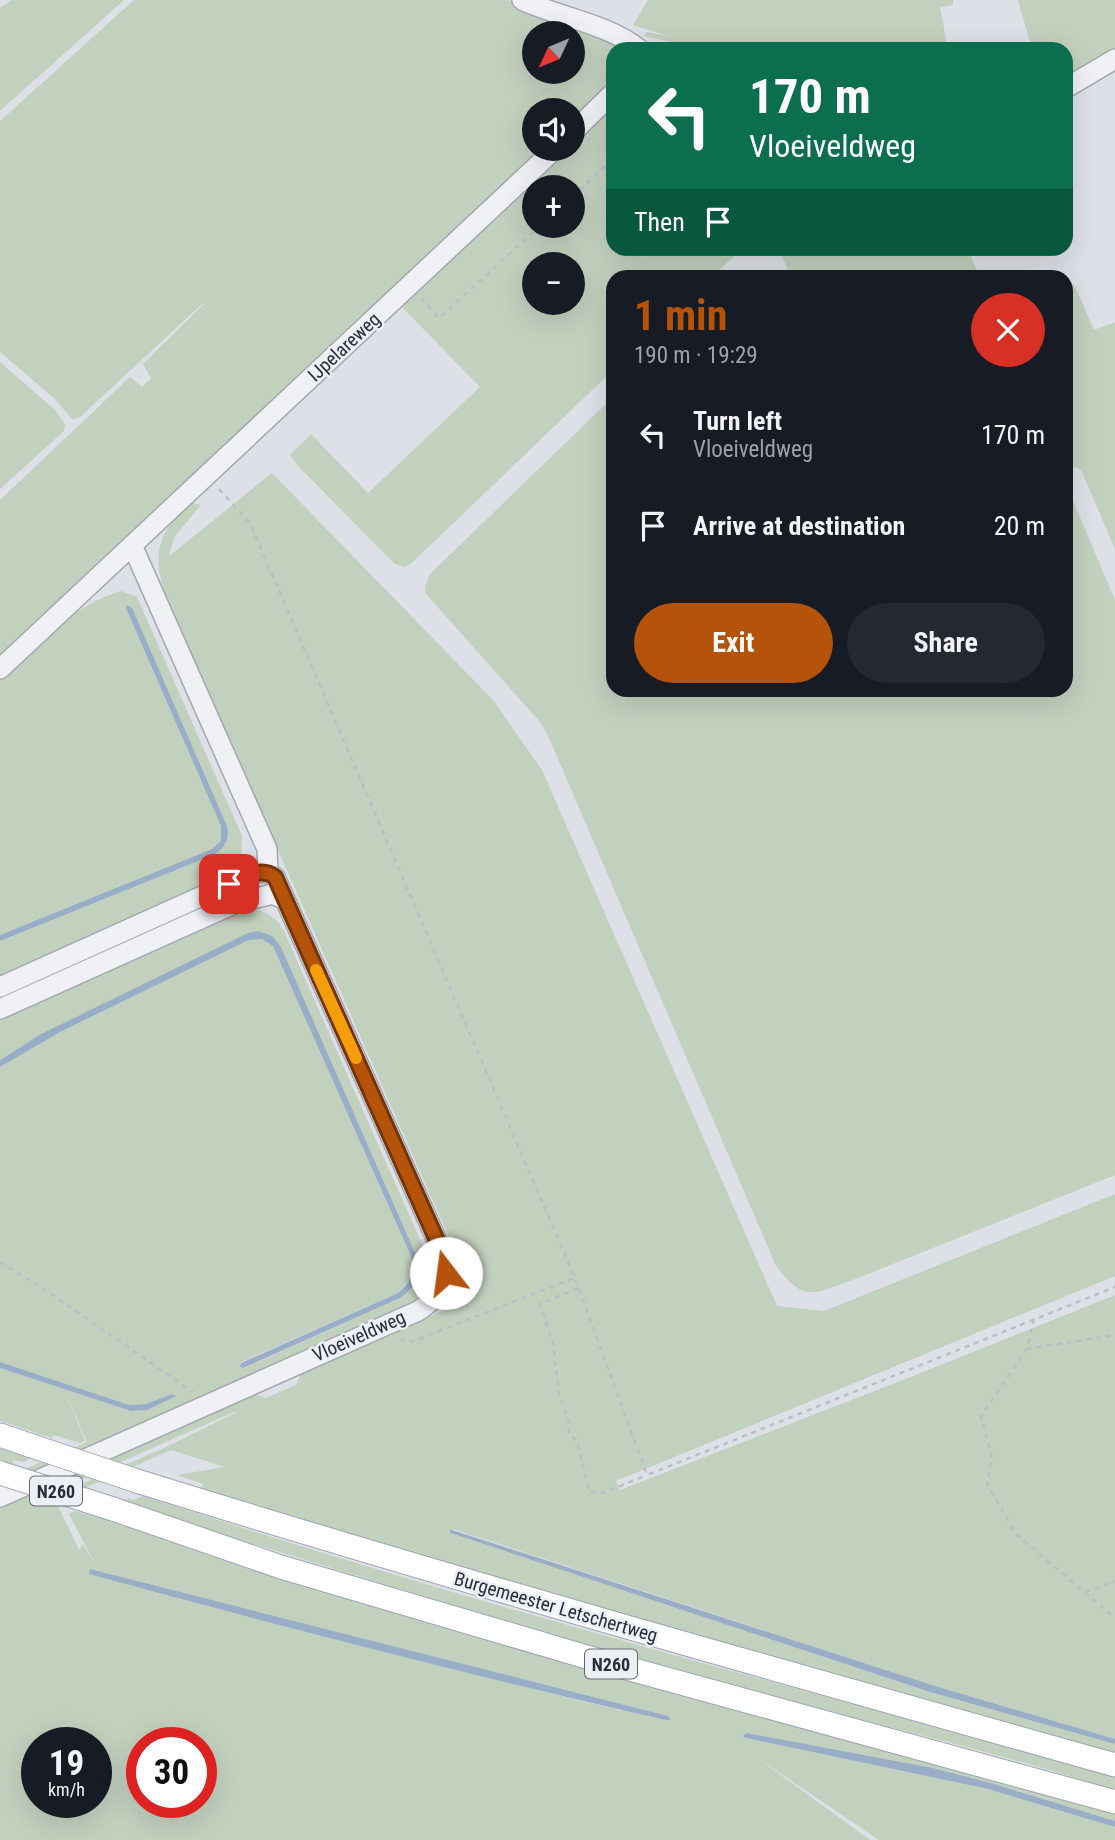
<!DOCTYPE html>
<html lang="en">
<head>
<meta charset="utf-8">
<style>
	body { margin:0; font-family:"Roboto Condensed",sans-serif; background:#242831; color:#f1f3f6; height:100vh; display:flex; flex-direction:column; font-size:26px; white-space:nowrap }
	* { box-sizing:border-box; margin:0 }
	p { font-size:23px; color:#9ea1a6 }
	.icon { flex:none; width:38px; height:38px; fill:none; stroke:currentColor; stroke-width:2; stroke-linecap:round; stroke-linejoin:round }
	.map { position:relative; flex:1; overflow:hidden }
	.side { position:absolute; left:606px; top:270px; width:467px; height:427px; display:flex; flex-direction:column; background:#171b24; border-radius:21px; box-shadow:0 7px 28px #0002 }
	.side>* { flex:none }
	.banner { position:absolute; left:606px; top:42px; width:467px; height:214px; border-radius:21px; box-shadow:0 7px 28px #0002; background:#0b6e4f; color:#fff; overflow:hidden }
	.needle { width:46px; rotate:226deg }
	.buttons { position:absolute; left:522px; top:21px; display:grid; gap:14px }
	.buttons a { display:grid; place-items:center; width:63px; height:63px; border-radius:50%; background:#171b24; box-shadow:0 7px 28px #0002; font-size:35px }
	.speed { position:absolute; left:21px; top:1727px; display:flex; gap:14px; font-size:35px; font-weight:700; text-align:center }
	.speed>* { display:grid; place-content:center; width:91px; height:91px; border-radius:50%; background:#171b24; box-shadow:0 7px 28px #0002; line-height:1 }
	.speed small { font-size:18px; font-weight:400 }
	.speed .limit { border:10px solid #d22; background:#fff; color:#111 }
	.pin { position:absolute; display:grid; place-items:center; width:60px; height:60px; color:#fff; margin:-30px; border-radius:14px; box-shadow:0 4px 10px #0006 }
	.me { position:absolute; width:77px; margin:-38px; rotate:345deg; stroke-linejoin:round; filter:drop-shadow(0 0 5px #0008) }
	.turn { display:flex; align-items:center; gap:24px; height:147px; padding:0 28px; font-size:32px }
	.turn .icon { width:91px; height:91px; stroke-width:2.5 }
	.turn b { display:block; font-size:49px; line-height:60px }
	.then { display:flex; align-items:center; height:66px; padding:0 28px; background:#0003; gap:14px; font-size:26px }
	.round { display:grid; place-items:center; flex:none; width:74px; height:74px; border-radius:37px; background:#242831 }
	.head { display:flex; align-items:center; justify-content:space-between; height:119px; padding:0 28px }
	h1 { font-size:42px; font-weight:700; line-height:52px; color:#b45309 }
	.button { display:flex; gap:14px; margin-top:auto; padding:14px 28px }
	.button a { flex:1; height:80px; border-radius:42px; background:#b45309; color:#fff; font-size:28px; font-weight:700; line-height:80px; text-align:center }
	.button a+a { background:#242831; color:#f1f3f6 }
	ul { padding:0; list-style:none }
	li { display:flex; align-items:center; gap:21px; height:91px; padding:0 28px }
	li div { flex:1 }
	li b { display:block; font-size:26px }
	li em { font-style:normal }
	.map>svg:first-child { display:block }
	.green { fill:#c2d0be; fill-rule:evenodd }
	.water { fill:#99adc6 }
	.lines { fill:none; stroke-linecap:round; stroke-linejoin:round }
	.minor-casing { stroke:#a3a7b0; stroke-width:22 }
	.major-casing { stroke:#9da5b2; stroke-width:25 }
	.path { stroke:#bbbec5; stroke-width:2.5; stroke-dasharray:5 5; stroke-linecap:butt }
	.minor { stroke:#eff1f5; stroke-width:19 }
	.major { stroke:#fff; stroke-width:23 }
	.major-bridge-casing { stroke:#9da5b2; stroke-width:25; stroke-linecap:butt }
	.major-bridge { stroke:#fff; stroke-width:23 }
	.route-casing { stroke:#753606; stroke-width:18 }
	.route { stroke:#b45309; stroke-width:12 }
	.slow { stroke:#f59e0b; stroke-width:12 }
	.labels { text-anchor:middle; dominant-baseline:central; stroke-width:5; stroke-linejoin:round; paint-order:stroke }
	.shield { fill:#eceff4; stroke:#626873; stroke-width:2 }
	.shield-label { font-size:18px; font-weight:bold; fill:#272e3c }
	.street-label { font-size:19px; fill:#272e3c; stroke:#eceff4 }
</style>
</head>
<body>
<div class="map">
<svg width="1115" height="1840" viewBox="0 0 1115 1840">
	<rect width="100%" height="100%" fill="#dde0e6"/>
	<path class="green" d="M12 0H124L0 111V8Z
		M134 0H507L608 36 623 49H612V82L572 120V110H534V149H542L0 659V500L130 377 142 387 151 378 143 364 204 304 203 303 79 418 72 419 55 399 0 352V121ZM534 33H572V72H534Z
		M648 0H953V5L940 7 948 49H699L644 36 647 32 671 37 633 25Z
		M1018 0H1115V50L1066 80V49H1032Z
		M612 108V248L743 249 712 276H612V371L414 561 405 567 395 564 299 467 290 455 311 434 368 493 480 387 401 306 569 149H572V146ZM534 187H572V226H534ZM534 264H572V303H534Z
		M781 248 968 249 979 276H791L780 252Z
		M1074 284 1094 330 1115 322V549L1081 470 1066 463V287Z
		M0 362 55 410 65 424 64 431 0 489Z
		M612 398V690H1066V489L1071 496 1115 600V1175L858 1278C816 1292 806 1306 776 1266L549 738 541 723 426 594 425 586 430 574Z
		M272 473 493 700 542 770 777 1306 824 1311 1115 1194V1276L616 1481 620 1490 903 1380 1115 1295V1739L932 1685 453 1529 449 1530 930 1692 1115 1744V1757L747 1656 199 1490 203 1484 177 1475 225 1467 171 1450 51 1503 58 1506 79 1550 83 1544 96 1566 69 1514 75 1511 101 1518 102 1516 1115 1809V1821L991 1783 933 1768 747 1733 746 1738 988 1789 1115 1827V1840H879L756 1757 870 1840H0V1509L22 1494 31 1495 255 1394 266 1398 296 1385 301 1374 444 1310C461 1298 467 1282 460 1262L167 599C151 557 157 535 189 502L201 505 175 536 168 557ZM234 1412H237L164 1448 43 1501 37 1499ZM90 1569 668 1716 670 1720 585 1702 90 1574ZM37 1743H96V1802H37ZM142 1743H201V1802H142Z
		M121 591 137 597 242 836 241 857 232 873 0 978V941L213 855 226 844 227 826 129 605 221 826V842L212 849 0 935V679C37 645 71 606 121 591Z
		M245 909C264 909 275 916 284 931L425 1251C432 1274 425 1294 405 1307L0 1485V1480L87 1442 64 1390 85 1441 80 1443 54 1435 52 1438 0 1421V1368L131 1411 172 1394 146 1404 129 1405 0 1362V1067L62 1031 249 940C260 936 270 939 276 950L411 1256C414 1273 410 1285 396 1294L241 1362 240 1367 244 1368 400 1298 416 1279 418 1261 281 947 253 932 41 1034 0 1060V1017Z
		M0 1448 30 1458 24 1462 14 1460 12 1463 17 1465 14 1466 0 1462Z
		M143 1496C309 1550 476 1600 645 1647 801 1691 959 1730 1115 1776V1790C986 1749 853 1719 723 1683 519 1626 317 1565 115 1500L117 1498 127 1500 128 1498 134 1500Z"/>
	<path class="water" d="M127 605 132 608 227 826C230 839 225 849 213 855L0 941V935L212 849 221 841V826L126 608Z
		M258 931 272 936 281 947 415 1253C421 1271 416 1288 400 1298L243 1368 240 1367 241 1363 396 1294C410 1285 415 1273 411 1256L273 946 262 939 249 940 62 1031 0 1067V1060L41 1034 248 933Z
		M0 1362 129 1405 146 1404 172 1394 176 1396 147 1410 131 1411 0 1368Z
		M449 1529 932 1685 1115 1739V1744L930 1692 451 1533Z
		M90 1569 668 1716 671 1720H666C472 1676 280 1626 89 1574Z
		M747 1733 933 1768 991 1783 1115 1821V1827L988 1789 746 1738 743 1736Z"/>
	<g class="lines">
		<g class="minor-casing">
			<path id="minor" d="M522 0C559 17 608 24 639 49
				M1066 88 1115 59
				M572 133 612 94
				M132 545 267 849 268 872
				M0 669 555 149
				M0 987 229 884C244 878 260 866 275 877L439 1245C450 1273 443 1295 418 1311L0 1497
				M0 1009 236 903 273 894 285 900"/>
		</g>
		<g class="major-casing">
			<path id="major" d="M0 1435 32 1446
				M137 1481C461 1582 788 1673 1115 1765
				M113 1509 281 1567 590 1658 1115 1802"/>
		</g>
		<path class="path" d="M572 197 612 160
			M421 298 439 318 540 226
			M219 489 250 523 575 1278 647 1475 1115 1287
			M0 1262 53 1295 193 1392
			M578 1288 540 1304 553 1343 559 1395 569 1422V1434L577 1441 589 1492 603 1493 647 1475
			M1034 1319 1027 1349 981 1416 992 1457 987 1484 1016 1534 1115 1618
			M400 1339 411 1342 574 1278
			M1027 1349 1115 1335
			M1085 1592 1115 1581"/>
		<use href="#minor" class="minor"/>
		<use href="#major" class="major"/>
		<g class="major-bridge-casing">
			<path id="major-bridge" d="M32 1446 137 1481
				M0 1473 113 1509"/>
		</g>
		<use href="#major-bridge" class="major-bridge"/>
	</g>
	<g class="lines">
		<g class="route-casing">
			<path id="route" d="M229 884C244 878 260 866 275 877L439 1245 443 1255 446 1273"/>
		</g>
		<use href="#route" class="route"/>
		<path class="slow" d="M316 970 356 1058"/>
	</g>
	<g class="labels">
		<g class="shield">
			<rect x="30" y="1476.5" width="52" height="29" rx="5"/>
			<rect x="585" y="1649.5" width="52" height="29" rx="5"/>
		</g>
		<g class="shield-label">
			<text x="56" y="1491">N260</text>
			<text x="611" y="1664">N260</text>
		</g>
		<g class="street-label">
			<text transform="translate(344 347) rotate(-43)">IJpelareweg</text>
			<text transform="translate(359 1336) rotate(-24)">Vloeiveldweg</text>
			<text transform="translate(556 1607) rotate(16)">Burgemeester Letschertweg</text>
		</g>
	</g>
</svg>
<div class="buttons">
<a><svg class="needle" viewBox="-14 -14 28 28"><path d="M0-13l5 13h-10z" fill="#e53935"/><path d="M0 13l5-13h-10z" fill="#9ea1a6"/></svg></a>
<a><svg class="icon" aria-label="sound" viewBox="0 0 24 24"><path d="M4 9h4l5-4v14l-5-4H4zM17 9q2 3 0 6"/></svg></a>
<a>+</a>
<a>−</a>
</div>
<div class="speed"><div>19<small>km/h</small></div><div class="limit">30</div></div>
<div class="pin" style="left:229px;top:884px;background:#d93025"><svg class="icon" aria-label="arrive" viewBox="0 0 24 24"><path d="M6 21V4h12l-3 4 3 4H6"/></svg></div>
<svg class="me" style="left:446px;top:1273px" viewBox="-20 -20 40 40"><circle r="19" fill="#fff"/><path d="M0-13L10 11 0 6-10 11z" fill="#b45309"/></svg>
<div class="banner">
<div class="turn"><svg class="icon" aria-label="left" viewBox="0 0 24 24"><path d="M17 20v-9H6M10 6l-5 5 5 5"/></svg><div><b>170 m</b>Vloeiveldweg</div></div>
<div class="then">Then<svg class="icon" aria-label="arrive" viewBox="0 0 24 24"><path d="M6 21V4h12l-3 4 3 4H6"/></svg></div>
</div>
<section class="side">
<div class="head"><div><h1>1 min</h1><p>190 m · 19:29</p></div><a class="round" style="background:#d93025;color:#fff"><svg class="icon" aria-label="close" viewBox="0 0 24 24"><path d="M6 6l12 12M18 6L6 18"/></svg></a></div>
<ul>
<li><svg class="icon" aria-label="left" viewBox="0 0 24 24"><path d="M17 20v-9H6M10 6l-5 5 5 5"/></svg><div><b>Turn left</b><p>Vloeiveldweg</p></div><em>170 m</em></li>
<li><svg class="icon" aria-label="arrive" viewBox="0 0 24 24"><path d="M6 21V4h12l-3 4 3 4H6"/></svg><div><b>Arrive at destination</b></div><em>20 m</em></li>
</ul>
<div class="button"><a>Exit</a><a>Share</a></div>
</section>
</div>
</body>
</html>
